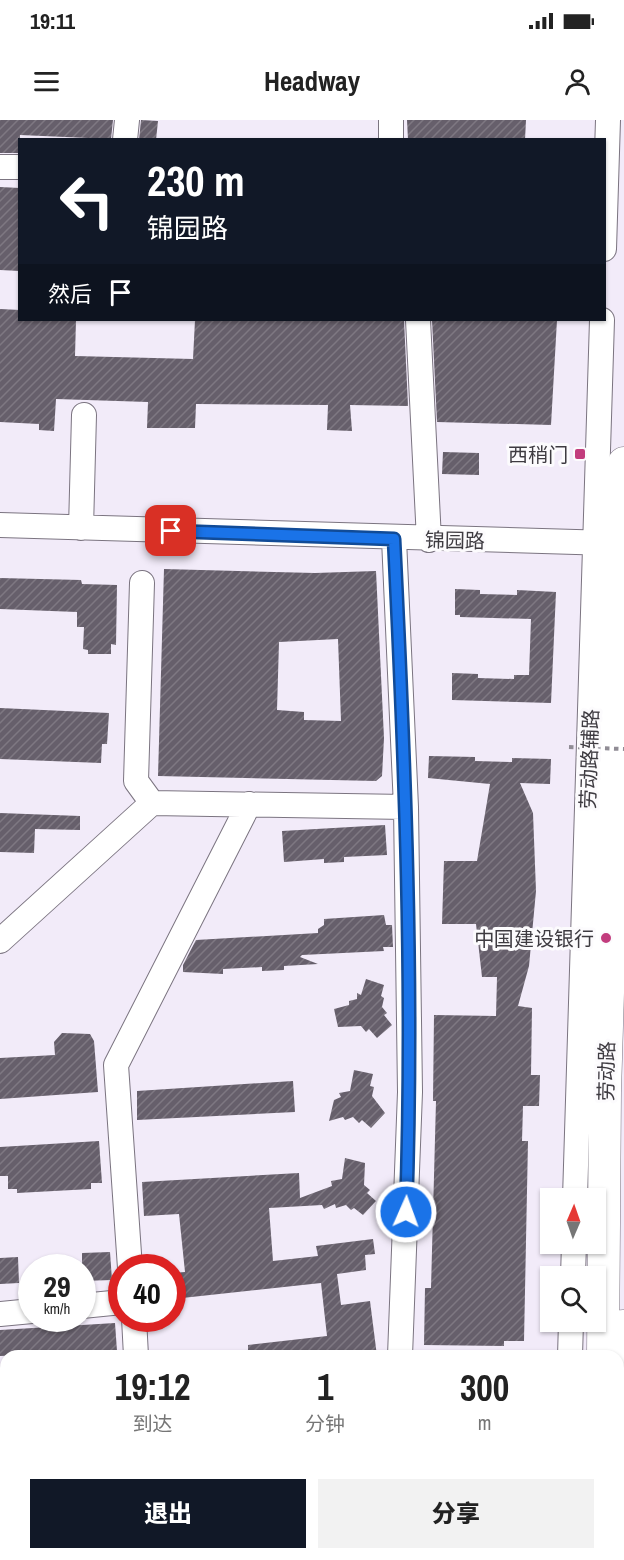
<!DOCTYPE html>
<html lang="zh">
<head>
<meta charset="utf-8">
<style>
	body { margin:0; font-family:"Archivo Narrow","Noto Sans SC",sans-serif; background:#f2f2f2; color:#222; height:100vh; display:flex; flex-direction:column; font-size:22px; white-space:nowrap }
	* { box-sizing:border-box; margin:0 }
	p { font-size:20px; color:#767676 }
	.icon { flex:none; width:33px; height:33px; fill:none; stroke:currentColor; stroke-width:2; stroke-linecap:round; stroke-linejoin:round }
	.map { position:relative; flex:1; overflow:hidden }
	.panel { position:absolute; left:0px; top:1230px; width:624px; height:210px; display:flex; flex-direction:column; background:#fff; border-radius:18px 18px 0 0; box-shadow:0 2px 4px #0004 }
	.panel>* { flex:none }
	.guide { position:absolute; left:18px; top:18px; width:588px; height:183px; border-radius:0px; box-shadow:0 2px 4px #0004; background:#111827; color:#fff; overflow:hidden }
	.needle { width:39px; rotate:2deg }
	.tools { position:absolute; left:540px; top:1068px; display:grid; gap:12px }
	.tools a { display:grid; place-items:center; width:66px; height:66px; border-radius:0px; background:#fff; box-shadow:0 2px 4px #0004; font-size:30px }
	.speed { position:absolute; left:18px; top:1134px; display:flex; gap:12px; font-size:30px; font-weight:700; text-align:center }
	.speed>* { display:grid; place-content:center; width:78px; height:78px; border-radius:50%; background:#fff; box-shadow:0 2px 4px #0004; line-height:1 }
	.speed small { font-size:15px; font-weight:400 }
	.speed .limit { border:9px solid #d22; background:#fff; color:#111 }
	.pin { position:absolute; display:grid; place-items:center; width:51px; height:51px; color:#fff; margin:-26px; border-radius:12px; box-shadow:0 3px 9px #0006 }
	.me { position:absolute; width:66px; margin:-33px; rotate:2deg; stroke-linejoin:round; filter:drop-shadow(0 0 4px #0008) }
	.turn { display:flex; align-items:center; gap:21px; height:126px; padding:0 30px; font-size:27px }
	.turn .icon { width:78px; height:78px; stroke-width:2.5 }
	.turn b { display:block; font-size:42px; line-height:51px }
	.then { display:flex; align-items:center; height:57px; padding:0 30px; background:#0003; gap:12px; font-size:22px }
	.eta { display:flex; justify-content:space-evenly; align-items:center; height:102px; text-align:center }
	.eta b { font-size:36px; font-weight:800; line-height:42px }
	.action { display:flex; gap:12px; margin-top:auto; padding:12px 30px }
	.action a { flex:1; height:69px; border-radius:0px; background:#111827; color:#fff; font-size:24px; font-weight:800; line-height:69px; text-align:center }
	.action a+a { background:#f2f2f2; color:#222 }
	.status { display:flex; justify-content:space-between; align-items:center; height:42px; padding:0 30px; background:#fff; direction:ltr }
	.status svg { height:16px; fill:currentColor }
	header { display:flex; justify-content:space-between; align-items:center; height:78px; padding:0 30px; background:#fff; font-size:27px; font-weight:800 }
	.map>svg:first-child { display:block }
	.building { fill:url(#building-hatch); fill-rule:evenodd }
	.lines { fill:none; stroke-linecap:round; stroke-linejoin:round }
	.minor-casing { stroke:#7b7480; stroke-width:26 }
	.major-casing { stroke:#7b7480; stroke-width:33 }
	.minor { stroke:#fff; stroke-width:24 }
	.major { stroke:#fff; stroke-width:32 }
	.path-bridge { stroke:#908c95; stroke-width:4; stroke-dasharray:4.5 4.5; stroke-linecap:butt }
	.route-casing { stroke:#114b97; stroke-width:15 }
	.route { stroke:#1a73e8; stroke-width:10 }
	.poi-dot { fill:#c23c7d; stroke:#fcfbfd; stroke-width:2 }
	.labels { text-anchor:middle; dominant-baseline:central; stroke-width:6; stroke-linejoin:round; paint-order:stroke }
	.poi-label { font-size:20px; fill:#3e3b41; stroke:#fcfbfd; text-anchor:end }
	.street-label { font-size:20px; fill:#3e3b41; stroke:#fcfbfd }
</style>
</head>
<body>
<div class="status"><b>19:11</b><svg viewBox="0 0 49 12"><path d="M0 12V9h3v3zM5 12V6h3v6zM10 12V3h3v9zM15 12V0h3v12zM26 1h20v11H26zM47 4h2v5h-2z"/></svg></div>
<header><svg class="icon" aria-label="menu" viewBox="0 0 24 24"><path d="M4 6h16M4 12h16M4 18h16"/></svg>Headway<svg class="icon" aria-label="person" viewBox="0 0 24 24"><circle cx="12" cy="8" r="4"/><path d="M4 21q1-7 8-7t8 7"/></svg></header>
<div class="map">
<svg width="624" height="1440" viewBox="0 0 624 1440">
	<defs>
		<pattern id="building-hatch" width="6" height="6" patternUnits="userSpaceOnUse" patternTransform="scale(1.5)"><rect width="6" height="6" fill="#665f6b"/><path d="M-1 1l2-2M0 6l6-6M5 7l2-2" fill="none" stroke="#7e7882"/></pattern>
	</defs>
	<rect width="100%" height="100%" fill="#f2ebf9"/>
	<path class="building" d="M0 0H113L111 19 20 15V33H0Z
		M141 0 158 1 156 20H139Z
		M407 0H526L525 20H408Z
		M0 67 20 68V151L0 150Z
		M0 189 20 190V200H76L75 236 193 239 195 200H404L408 286 350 285 352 311 327 310 328 285 196 284 195 308H147L148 282 56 279 54 311 39 310V304L0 302Z
		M432 200H557L551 305 437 302Z
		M443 332 479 333V355L442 354Z
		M164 449 315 453 376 451 384 618 382 656 376 661 158 656ZM338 519 341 601 304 600V592L277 590 279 522Z
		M0 458 81 460 82 464 117 465 116 525 111 524V534H88V530L83 529 84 507H77V492L0 489Z
		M455 469 480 470V474L517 475V470L556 472 551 583 452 580V553L478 554V558L514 559V555H529L531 499 460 497V495H455Z
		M0 588 109 593 107 624H102L101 643 0 639Z
		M429 636 475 637V641L512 642V638L551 639 550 664 520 663 533 693 536 771 529 846 518 886 532 888 531 955H540L539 986H523L522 1021H528L524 1221H504V1226L424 1225 425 1168H431L436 981H433L434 895 496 896 497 857H482L476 804H442L444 741H477L490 664 428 658Z
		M0 693 80 696V710L35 709 34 733 0 732Z
		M385 705 387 735 344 737V742L324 743V739L284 742 282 711Z
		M384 795 386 805H392L393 827H383L384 831 302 835 300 837 318 844 284 846V850L262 851V847L223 849V854L183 852V845L196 820 318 813V809L324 805V799Z
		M366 859 384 865 381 876 384 878 382 887 387 893 384 895 392 905 377 918 369 909 366 912 361 906 338 907 334 889 349 885V881L357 879V873L361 875Z
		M62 913 90 914 94 921 98 972 0 979V938L55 935 54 922Z
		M354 950 373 954 370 966 374 967 372 976 385 993 371 1008 362 1000 359 1003 353 997 345 1000 343 997 329 1001 334 980 341 977 339 973 350 971Z
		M293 961 295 992 137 1000V971Z
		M99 1021 102 1063H91V1069L17 1073V1069H8V1056H0V1027Z
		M345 1038 365 1043 364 1065 370 1070 367 1073 376 1081 363 1095 354 1088 351 1090 346 1085 336 1088 335 1084 324 1089 322 1085 269 1088 273 1141 318 1136 316 1126 373 1119 375 1134 365 1135 366 1150 337 1154 341 1185 370 1181 377 1236H248V1225L327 1216 321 1163 173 1179 172 1153 185 1152 179 1094 144 1096 142 1062 299 1053 300 1078 332 1066 331 1061 342 1059Z
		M110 1132 112 1160 82 1161V1133Z
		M18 1137 19 1163 0 1164V1138Z
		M115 1203 117 1231 0 1236V1210Z"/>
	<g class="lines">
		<g class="minor-casing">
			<path id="minor" d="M391 0V20
				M125 20 127 0
				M0 47H20
				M604 129 608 0
				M418 200 429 420
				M0 405 610 423
				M81 408 84 295
				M394 419 406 687 410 972 400 1236
				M142 463 136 661 152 683
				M0 821 152 683 406 687
				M575 1078 602 200
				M130 1148 116 945 249 684
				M573 1156 574 1124
				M82 1186 122 1182
				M0 1194 32 1191
				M134 1198 136 1236
				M570 1236 571 1202
				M618 1395H624
				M150 1434V1440
				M382 1440 383 1434
				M564 1440V1434"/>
		</g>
		<g class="major-casing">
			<path id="major" d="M603 1236 605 972 624 343
				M618 1319 623 1206
				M597 1440V1434"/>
		</g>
		<use href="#minor" class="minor"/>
		<use href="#major" class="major"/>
		<path class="path-bridge" d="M569 627 624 629"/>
	</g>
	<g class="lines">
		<g class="route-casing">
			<path id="route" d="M171 411 394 419C405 643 414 868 406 1092"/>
		</g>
		<use href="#route" class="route"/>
	</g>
	<g class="poi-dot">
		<rect x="574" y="328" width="12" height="12" rx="3"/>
		<circle cx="606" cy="818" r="6"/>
	</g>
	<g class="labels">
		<g class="poi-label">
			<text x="568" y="334">西稍门</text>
			<text x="594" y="818">中国建设银行</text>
		</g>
		<g class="street-label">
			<text transform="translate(455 420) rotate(1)">锦园路</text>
			<text transform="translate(589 639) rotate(-88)">劳动路辅路</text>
			<text transform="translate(606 951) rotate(-89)">劳动路</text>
		</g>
	</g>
</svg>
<div class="tools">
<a><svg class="needle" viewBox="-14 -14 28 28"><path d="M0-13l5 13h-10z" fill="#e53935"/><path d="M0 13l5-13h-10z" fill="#767676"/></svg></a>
<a><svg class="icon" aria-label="search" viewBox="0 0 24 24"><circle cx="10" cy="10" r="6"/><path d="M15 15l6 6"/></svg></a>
</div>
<div class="speed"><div>29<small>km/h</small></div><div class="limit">40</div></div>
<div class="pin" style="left:171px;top:411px;background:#d93025"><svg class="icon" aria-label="arrive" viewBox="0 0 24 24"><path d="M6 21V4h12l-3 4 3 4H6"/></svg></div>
<svg class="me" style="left:406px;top:1092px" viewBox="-20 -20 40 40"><circle r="17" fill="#1a73e8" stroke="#fff" stroke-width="3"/><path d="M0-11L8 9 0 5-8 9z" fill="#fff"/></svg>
<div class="guide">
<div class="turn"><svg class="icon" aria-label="left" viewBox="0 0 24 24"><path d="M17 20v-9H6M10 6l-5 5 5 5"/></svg><div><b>230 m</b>锦园路</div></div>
<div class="then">然后<svg class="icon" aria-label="arrive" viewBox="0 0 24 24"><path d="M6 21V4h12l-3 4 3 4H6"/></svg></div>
</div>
<section class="panel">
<div class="eta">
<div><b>19:12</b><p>到达</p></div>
<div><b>1</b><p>分钟</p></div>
<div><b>300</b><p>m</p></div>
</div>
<div class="action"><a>退出</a><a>分享</a></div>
</section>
</div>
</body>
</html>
